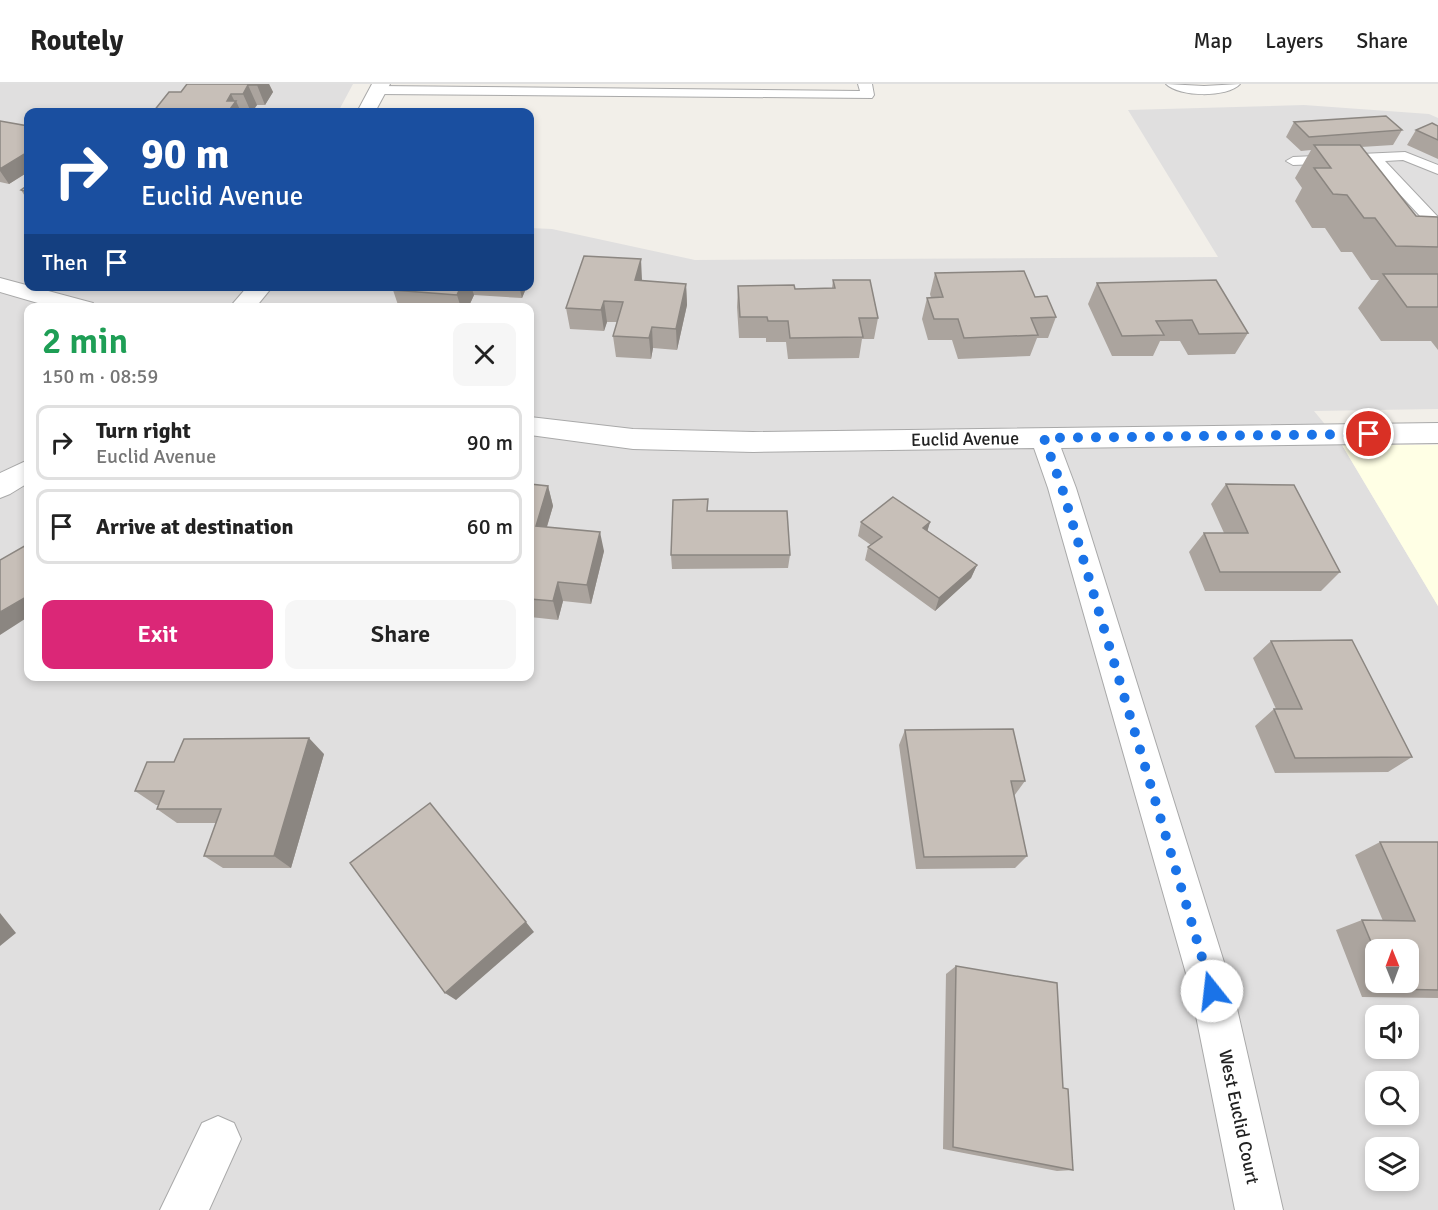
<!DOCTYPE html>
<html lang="en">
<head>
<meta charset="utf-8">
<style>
	body { margin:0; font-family:Signika,sans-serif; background:#f6f6f6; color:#222; height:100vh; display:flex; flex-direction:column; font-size:22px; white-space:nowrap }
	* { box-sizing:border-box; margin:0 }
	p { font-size:20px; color:#767676 }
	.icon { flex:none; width:33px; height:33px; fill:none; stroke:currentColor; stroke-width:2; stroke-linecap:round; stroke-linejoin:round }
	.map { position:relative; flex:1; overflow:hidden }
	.sheet { position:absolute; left:24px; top:219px; width:510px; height:378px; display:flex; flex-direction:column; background:#fff; border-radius:12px; box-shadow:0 3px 9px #0003 }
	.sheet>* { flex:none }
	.top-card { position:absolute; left:24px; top:24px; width:510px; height:183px; border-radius:12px; box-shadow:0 3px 9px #0003; background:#1a4fa0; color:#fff; overflow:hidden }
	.needle { width:39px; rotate:359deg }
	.controls { position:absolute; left:1365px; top:855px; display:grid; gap:12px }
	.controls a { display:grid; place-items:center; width:54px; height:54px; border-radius:12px; background:#fff; box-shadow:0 3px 9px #0003; font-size:30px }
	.pin { position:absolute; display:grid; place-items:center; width:51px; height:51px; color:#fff; margin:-26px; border:3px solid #fff; border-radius:50%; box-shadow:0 2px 6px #0007 }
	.me { position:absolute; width:66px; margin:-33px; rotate:344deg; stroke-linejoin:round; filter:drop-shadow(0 0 4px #0008) }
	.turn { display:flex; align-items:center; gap:21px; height:126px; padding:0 18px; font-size:27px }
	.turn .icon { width:78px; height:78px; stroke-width:2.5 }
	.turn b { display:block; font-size:42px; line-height:51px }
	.then { display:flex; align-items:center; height:57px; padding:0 18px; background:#0003; gap:12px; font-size:22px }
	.round { display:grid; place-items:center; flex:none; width:63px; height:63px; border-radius:12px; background:#f6f6f6 }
	.overview { display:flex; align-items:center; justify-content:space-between; height:102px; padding:0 18px }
	h1 { font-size:36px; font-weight:600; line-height:45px; color:#1e9e55 }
	.button { display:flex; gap:12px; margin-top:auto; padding:12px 18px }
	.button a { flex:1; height:69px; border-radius:12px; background:#db2777; color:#fff; font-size:24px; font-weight:600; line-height:69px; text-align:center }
	.button a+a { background:#f6f6f6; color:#222 }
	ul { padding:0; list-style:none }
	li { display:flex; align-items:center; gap:18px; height:75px; margin:0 12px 9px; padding:0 6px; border:3px solid #e0e0e0; border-radius:12px }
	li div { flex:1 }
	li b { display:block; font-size:22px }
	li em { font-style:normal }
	header { display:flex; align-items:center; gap:36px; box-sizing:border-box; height:84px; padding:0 30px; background:#fff; border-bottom:2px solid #e0e0e0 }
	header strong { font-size:28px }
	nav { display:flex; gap:33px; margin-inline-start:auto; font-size:21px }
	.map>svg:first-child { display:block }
	.residential { fill:#e0dfdf; fill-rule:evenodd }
	.education { fill:#ffffe5 }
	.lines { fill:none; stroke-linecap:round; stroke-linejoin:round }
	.lane-casing { stroke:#a9a9a9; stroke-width:2 }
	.street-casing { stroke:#a9a9a9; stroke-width:2 }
	.lane { fill:#fff; fill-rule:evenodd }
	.street { fill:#fff; fill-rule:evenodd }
	.wall { fill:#aba49e; fill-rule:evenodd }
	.shaded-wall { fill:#8b8681 }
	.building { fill:#c7bfb8; stroke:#8b8681; stroke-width:1.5 }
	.route { stroke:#1a73e8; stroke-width:10; stroke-dasharray:0 18 }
	.labels { text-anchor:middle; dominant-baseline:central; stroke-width:4.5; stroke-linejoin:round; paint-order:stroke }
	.street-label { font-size:18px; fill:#222; stroke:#fff }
</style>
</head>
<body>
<header>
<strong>Routely</strong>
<nav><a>Map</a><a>Layers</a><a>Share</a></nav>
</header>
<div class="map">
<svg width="1438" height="1126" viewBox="0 0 1438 1126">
	<rect width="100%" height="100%" fill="#f2efe9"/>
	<path class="residential" d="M0 0H353L338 28H28V202H530V144L552 145 695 176 1218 173 1128 26 1304 21 1429 30 1438 34V325L1314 327 1342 361 1438 522V1126H0ZM28 224H530V592H28ZM1376 866H1408V898H1376ZM1376 932H1408V964H1376ZM1376 998H1408V1030H1376ZM1376 1064H1408V1096H1376Z"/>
	<path class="education" d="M1342 361H1438V522Z"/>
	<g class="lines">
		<g class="lane-casing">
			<path id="lane" d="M858 0H872L874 11 872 14 378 10 371 6 378 2 860 7Z
				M1166 0 1204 2 1240 0C1227 14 1179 13 1166 0Z
				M1405 68 1438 81V90L1403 76 1385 77 1438 133V147L1432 145 1370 78 1293 81 1286 77 1293 73Z"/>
		</g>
		<g class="street-casing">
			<path id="street" d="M372 0H390L375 28H357Z
				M0 194 93 219 96 224H55L0 208Z
				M248 202H273L255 224H229Z
				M530 333 633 345 753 348 1438 339V359L1061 364 1076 404 1233 907 1283 1126H1235L1191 907 1048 404 1034 364 753 368 633 365 530 351Z
				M28 376V399L10 410 0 414V389Z
				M218 1032 234 1039 241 1055 209 1126H160L202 1039Z"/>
		</g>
		<use href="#lane" class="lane"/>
		<use href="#street" class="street"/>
	</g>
	<path class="wall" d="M187 0H269L273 8 265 21H257L252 28H153L181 8Z
		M0 37 28 42V88L9 100 0 98Z
		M1294 38 1402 46 1393 61 1361 63 1416 132 1438 133V266L1431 257H1381L1358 224 1379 196H1371L1352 168H1341L1325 144H1312L1295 117 1302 104 1295 94 1311 66 1301 67 1286 53Z
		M1438 42V75L1407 61 1416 46Z
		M28 101V117L21 106Z
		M935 189 1035 213 1056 233 1048 254H1037L1030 272 958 275 952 256H928L922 235 927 214H931L930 210Z
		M833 196 878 234 874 255H862L859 274 788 275 786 258H766V254H739L737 223 738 202 795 205 832 204Z
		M642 197 686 200 687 221 677 266 653 264 651 275 616 273 613 252 617 238H607L604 247 570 245 566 224Z
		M1097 199 1248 249 1235 270 1188 271 1180 257H1160L1153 272H1112L1088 220Z
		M380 202H527L522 214 474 211 468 224H399L393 206 394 204Z
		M530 400 548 402 553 422 547 443 604 467 591 520 563 517 558 536 530 533Z
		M1226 400 1340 488 1321 507H1205L1189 468 1204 449H1224L1211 420Z
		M708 427 790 471 788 484 672 485 671 471Z
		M861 438H930L927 447 977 481 971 494 935 527 865 476 868 463 871 461 858 452Z
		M1271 557 1412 673 1388 688 1275 689 1255 642 1274 625H1276L1253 574Z
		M905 646 1025 697 1014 712 1027 772 1015 784 916 785 899 661Z
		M324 670 291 784H223L204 772 216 739H177L157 725 158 721H156L135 707 174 678Z
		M1380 758H1438V914L1362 913 1336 846 1362 836 1383 837 1355 771ZM1376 866 1408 898H1376Z
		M956 882 1063 1004 1073 1086 1057 1087 943 1065 946 890Z"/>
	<path class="shaded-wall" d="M257 0H269L273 8 265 21 257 1Z
		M248 1 257 21 252 28H251L243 10Z
		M231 10 235 18 236 17 241 28H228L227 17Z
		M26 69 28 72V88L9 100 0 87V85Z
		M530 163 534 184 530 196Z
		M641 175 642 196 637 217 635 196Z
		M686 200 687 221 677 266 676 245Z
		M461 202H471L474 211 468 224H461L457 211Z
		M519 202H527L522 214Z
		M604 217 607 238 604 247 601 226Z
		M652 243 653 264 651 275 649 254Z
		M548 402 553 422 541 462 536 442Z
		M930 438 926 452 923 444Z
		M600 448 604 467 591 520 587 501Z
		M977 481 971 494 935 527 939 514Z
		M558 498 563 517 558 536 553 517Z
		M28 512V533L0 551V528Z
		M309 654 324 670 291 784 274 772Z
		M0 829 16 849 0 862Z
		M526 838 534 848 456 916 445 909Z"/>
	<path class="building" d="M187 0H257V1H248L243 10H231L227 17H236L228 28H153L169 8H181Z
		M1386 32 1402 46 1309 53 1294 38Z
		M0 37 28 42V69H26L0 85Z
		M1432 39 1438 42V56L1416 46Z
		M1314 61H1360L1416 132 1438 133V163L1396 162 1375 134H1364L1347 111 1333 110 1314 84H1331Z
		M28 101V108L21 106Z
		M584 172 641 175 635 196 686 200 676 245 652 243 649 254 613 252 623 218 604 217 601 226 566 224Z
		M1024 187 1035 213 1047 212 1056 233 1031 234 1038 251 964 254 958 235H934L927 214 943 213 935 189Z
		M1383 190H1438V223H1407Z
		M833 196H870L878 234H859L863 253 790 254 788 237H768L767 233H740L738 202 794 201 795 205 835 204Z
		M1216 196 1248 249 1199 250 1192 236 1156 237 1164 251 1122 252 1097 199Z
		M395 202H461L457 211 393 206Z
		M530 400 548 402 536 442 600 448 587 501 558 498 553 517 530 515Z
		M1226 400 1294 401 1340 488H1220L1204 449H1248Z
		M893 413 930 438 923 444 977 481 939 514 868 463 882 453 861 438Z
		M708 415 707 427H787L790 471H671L673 416Z
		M28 460V512L0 528V476Z
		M1352 556 1412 673 1295 674 1274 625H1302L1271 557Z
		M1013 645 1025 697H1011L1027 772 924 773 905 646Z
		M309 654 274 772H204L221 725H157L164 707H135L147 678H174L184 655Z
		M430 719 526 838 445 909 350 779Z
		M1380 758H1438V906L1390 905 1387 898H1408V866H1376V870L1362 836 1415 837Z
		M956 882 1057 899 1063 1004 1068 1005 1073 1086 953 1063Z"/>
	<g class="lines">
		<path class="route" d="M1212 907 1062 404 1044 354 1369 350"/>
	</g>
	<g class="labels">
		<g class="street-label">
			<text transform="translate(965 355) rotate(-1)">Euclid Avenue</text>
			<text transform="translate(1239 1033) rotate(78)">West Euclid Court</text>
		</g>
	</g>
</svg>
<div class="controls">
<a><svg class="needle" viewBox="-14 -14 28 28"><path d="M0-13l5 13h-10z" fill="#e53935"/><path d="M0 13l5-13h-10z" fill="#767676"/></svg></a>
<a><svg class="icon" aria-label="sound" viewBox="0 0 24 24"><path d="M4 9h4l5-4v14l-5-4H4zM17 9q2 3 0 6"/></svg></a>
<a><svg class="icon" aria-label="search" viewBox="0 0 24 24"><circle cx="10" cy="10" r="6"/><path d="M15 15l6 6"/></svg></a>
<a><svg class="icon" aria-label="layers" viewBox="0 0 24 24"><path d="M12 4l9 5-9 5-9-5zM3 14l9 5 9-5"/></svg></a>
</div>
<div class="pin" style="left:1369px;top:350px;background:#d93025"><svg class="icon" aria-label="arrive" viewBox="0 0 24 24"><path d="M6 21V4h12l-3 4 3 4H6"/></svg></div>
<svg class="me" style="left:1212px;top:907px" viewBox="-20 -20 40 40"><circle r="19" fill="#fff"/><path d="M0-13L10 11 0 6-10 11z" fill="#1a73e8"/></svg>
<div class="top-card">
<div class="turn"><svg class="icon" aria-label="right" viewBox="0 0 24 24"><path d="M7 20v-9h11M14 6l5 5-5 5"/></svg><div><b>90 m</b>Euclid Avenue</div></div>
<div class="then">Then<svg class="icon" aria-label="arrive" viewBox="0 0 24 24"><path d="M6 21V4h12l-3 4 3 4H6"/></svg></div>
</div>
<section class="sheet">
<div class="overview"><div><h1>2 min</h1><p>150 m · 08:59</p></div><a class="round"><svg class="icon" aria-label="close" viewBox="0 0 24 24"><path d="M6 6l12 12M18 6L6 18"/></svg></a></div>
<ul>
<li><svg class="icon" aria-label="right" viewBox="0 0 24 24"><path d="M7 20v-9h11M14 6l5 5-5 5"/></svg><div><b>Turn right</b><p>Euclid Avenue</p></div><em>90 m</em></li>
<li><svg class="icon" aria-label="arrive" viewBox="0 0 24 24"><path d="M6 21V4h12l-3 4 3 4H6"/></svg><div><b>Arrive at destination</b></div><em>60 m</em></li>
</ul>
<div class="button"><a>Exit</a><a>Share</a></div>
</section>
</div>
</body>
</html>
